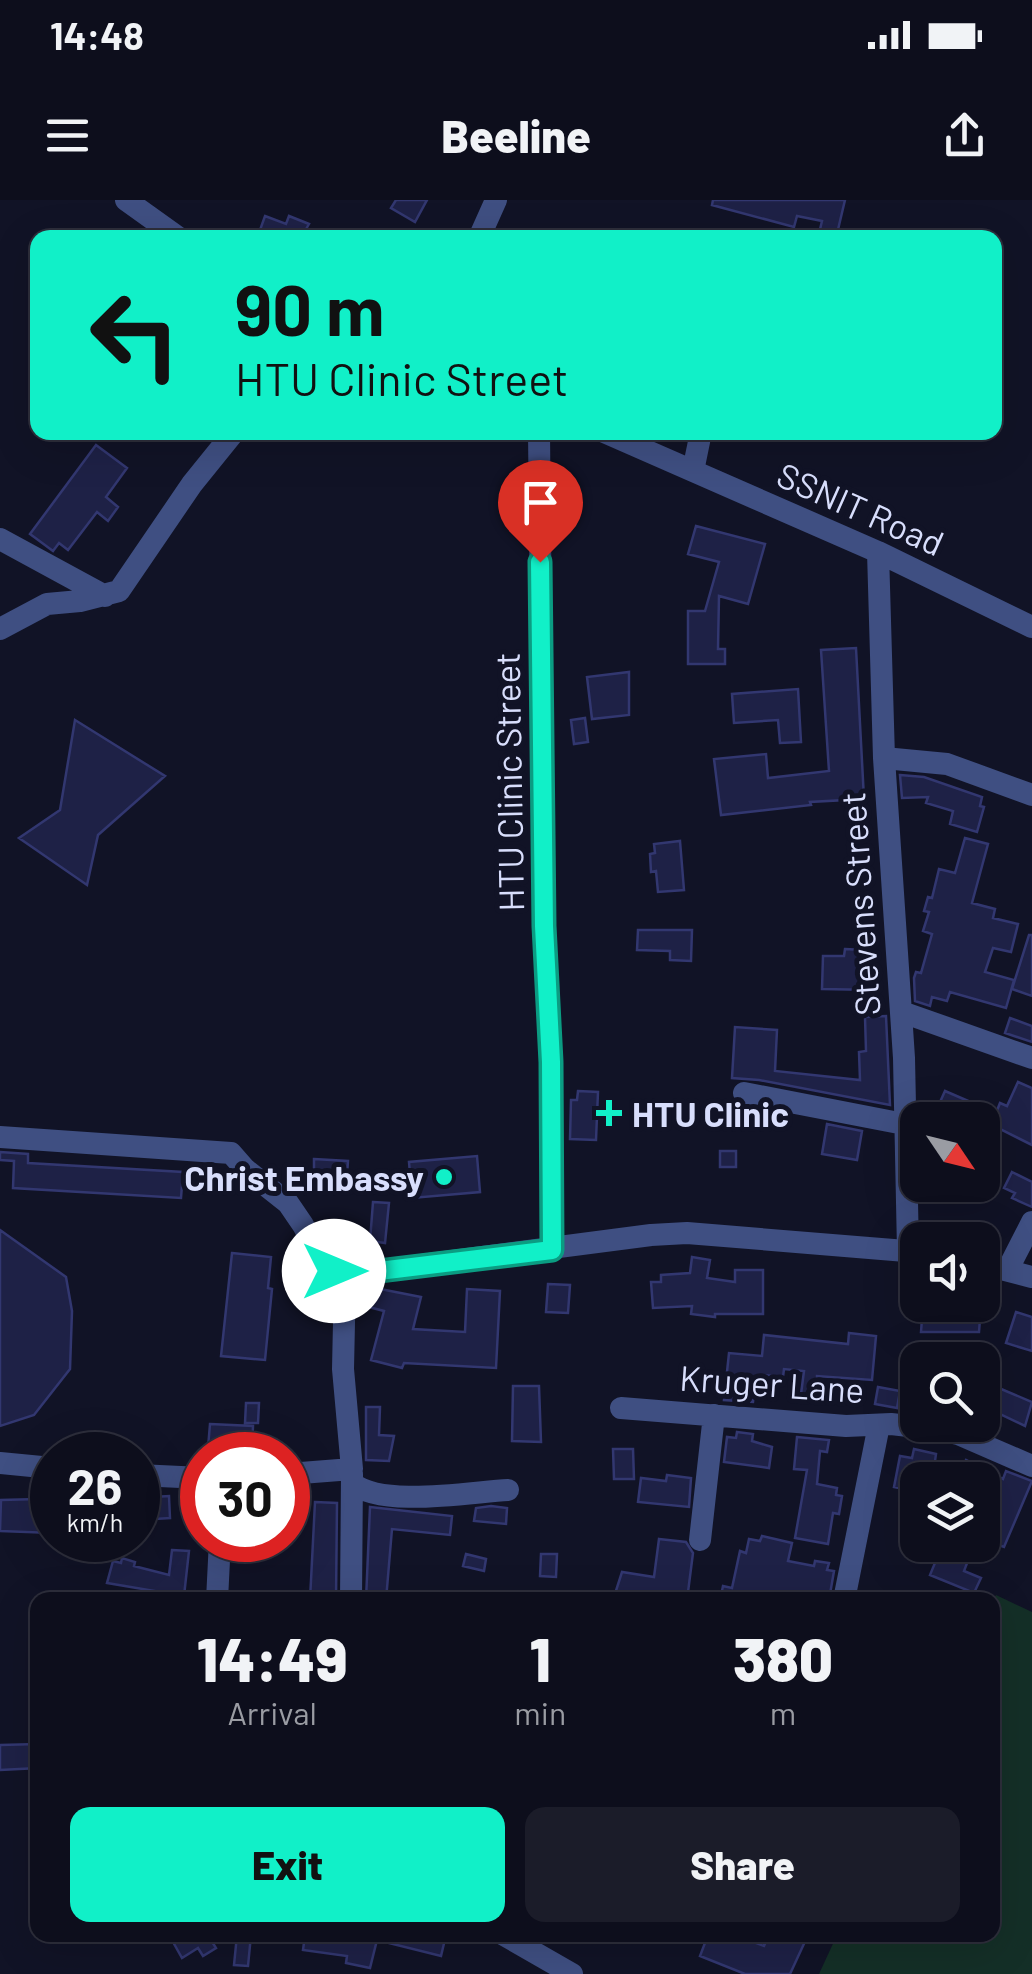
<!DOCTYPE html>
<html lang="en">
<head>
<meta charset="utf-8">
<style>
	body { margin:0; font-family:Barlow,sans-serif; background:#1b1c29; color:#f1f3f6; height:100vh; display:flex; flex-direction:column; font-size:38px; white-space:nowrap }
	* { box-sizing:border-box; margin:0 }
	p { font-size:32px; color:#9a9ca3 }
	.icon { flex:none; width:55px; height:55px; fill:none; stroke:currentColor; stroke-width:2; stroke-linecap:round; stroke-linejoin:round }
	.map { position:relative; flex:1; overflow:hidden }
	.details { position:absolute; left:30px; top:1392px; width:970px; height:350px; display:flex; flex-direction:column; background:#0d0e1c; border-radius:20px; box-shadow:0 10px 40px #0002,0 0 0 2px #2d2e3b }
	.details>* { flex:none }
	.top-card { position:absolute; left:30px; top:30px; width:972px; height:210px; border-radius:20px; box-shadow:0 10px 40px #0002,0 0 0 2px #2d2e3b; background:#11f0c8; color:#111; overflow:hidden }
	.needle { width:65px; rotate:125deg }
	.buttons { position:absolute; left:900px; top:902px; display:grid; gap:20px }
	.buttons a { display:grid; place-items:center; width:100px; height:100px; border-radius:20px; background:#0d0e1c; box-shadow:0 10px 40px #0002,0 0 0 2px #2d2e3b; font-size:50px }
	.speed { position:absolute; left:30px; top:1232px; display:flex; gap:20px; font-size:50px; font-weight:700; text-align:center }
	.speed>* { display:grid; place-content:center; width:130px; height:130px; border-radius:50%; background:#0d0e1c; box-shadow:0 10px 40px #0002,0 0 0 2px #2d2e3b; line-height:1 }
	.speed small { font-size:25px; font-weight:400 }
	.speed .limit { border:15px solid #d22; background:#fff; color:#111 }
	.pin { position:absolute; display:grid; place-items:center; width:85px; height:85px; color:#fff; margin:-102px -42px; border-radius:50% 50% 50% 0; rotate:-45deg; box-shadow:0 0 10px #0007 }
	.pin .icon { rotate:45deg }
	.me { position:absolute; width:110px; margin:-55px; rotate:90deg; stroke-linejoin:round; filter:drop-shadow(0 0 8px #0008) }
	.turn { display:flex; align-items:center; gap:35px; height:210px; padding:0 40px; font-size:45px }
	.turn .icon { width:130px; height:130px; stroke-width:2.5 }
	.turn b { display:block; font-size:70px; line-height:85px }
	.eta { display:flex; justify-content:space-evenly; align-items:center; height:170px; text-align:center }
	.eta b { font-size:60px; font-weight:800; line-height:70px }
	.cta { display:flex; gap:20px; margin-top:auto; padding:20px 40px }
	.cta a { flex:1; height:115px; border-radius:20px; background:#11f0c8; color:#111; font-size:40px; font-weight:800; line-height:115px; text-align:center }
	.cta a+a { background:#1b1c29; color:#f1f3f6 }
	.status { display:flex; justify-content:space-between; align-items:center; height:70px; padding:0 50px; background:#0d0e1c; direction:ltr }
	.status svg { height:28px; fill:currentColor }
	header { display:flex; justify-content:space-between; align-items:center; height:130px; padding:0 40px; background:#0d0e1c; font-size:45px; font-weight:800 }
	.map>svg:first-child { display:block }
	.green { fill:#142f27 }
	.building { fill:#1e2146; stroke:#323770; stroke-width:2.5 }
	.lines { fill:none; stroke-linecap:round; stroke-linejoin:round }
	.minor { stroke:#3f4f82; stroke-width:22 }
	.route-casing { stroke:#0b9c82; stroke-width:25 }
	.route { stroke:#11f0c8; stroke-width:18 }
	.poi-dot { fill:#11f0c8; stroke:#111326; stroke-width:4 }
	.labels { text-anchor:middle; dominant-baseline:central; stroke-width:10; stroke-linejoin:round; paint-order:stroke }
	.street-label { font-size:35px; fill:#d8defc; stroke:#111326 }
	.poi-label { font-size:35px; font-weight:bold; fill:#d8defc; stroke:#111326; text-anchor:start }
</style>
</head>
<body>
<div class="status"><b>14:48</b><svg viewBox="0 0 49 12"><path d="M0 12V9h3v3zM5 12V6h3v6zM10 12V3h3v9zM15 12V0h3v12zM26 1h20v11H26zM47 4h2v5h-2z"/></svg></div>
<header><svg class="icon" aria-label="menu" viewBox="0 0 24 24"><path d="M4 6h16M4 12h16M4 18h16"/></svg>Beeline<svg class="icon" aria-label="share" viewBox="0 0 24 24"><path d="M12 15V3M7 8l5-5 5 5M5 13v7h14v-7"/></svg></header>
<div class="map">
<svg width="1032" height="1774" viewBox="0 0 1032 1774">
	<rect width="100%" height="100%" fill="#111326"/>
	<path class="green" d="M996 1395 1032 1412V1774H819L837 1735H992V1403Z"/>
	<path class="building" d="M396 0H427L415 22 391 8Z
		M713 0H845L836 38H818L822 21 797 16 794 27 712 5Z
		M265 16 286 24 289 16 309 24 305 31 318 38H279L260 30Z
		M96 245 127 268 106 297 118 307 108 321 97 312 68 350 59 343 53 351 30 334Z
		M696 326 765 344 748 404 719 396 718 449H725V464H688V411H705L719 362 688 354Z
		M856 448 864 599 810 602 811 605 721 615 714 559 766 554 768 578 829 571 821 450Z
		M629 472V515L592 519 587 477Z
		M798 489 801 542 780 543 778 520 734 523 732 494Z
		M585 518 588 542 574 544 571 520Z
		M75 520 165 576 98 635 87 685 19 638 60 610Z
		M900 575 924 577 982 597 980 606 984 607 977 632 950 624 953 611 926 603 928 597 902 598Z
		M965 638 988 644 972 703 995 709 993 718 1018 724 1011 752 993 748 985 772 1014 780 1006 808 950 792 947 801 932 797 930 806 915 801 914 778 916 772 921 773 932 734 923 731 929 712 924 711 928 697 932 698 939 669 955 673Z
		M680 641 684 690 658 692 656 671 651 672 650 654 655 653 654 644Z
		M638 730H692L691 761 670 760V751L637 750Z
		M1029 735H1032V796L1012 789Z
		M845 749 863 750V766L875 767 874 790 822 789 823 756H844Z
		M886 816 890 905 759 880 732 878 735 827 777 830 775 871 860 880 859 852 866 851 865 817Z
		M1010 818 1032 826V842L1005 833Z
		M1018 882 1032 888V945L982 920H957L936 911 945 891 996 913 1000 903 1007 906Z
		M578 891 598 892 596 940 570 939 571 900H577Z
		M827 924 862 931 857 960 822 954Z
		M720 951H736V967H720Z
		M0 952 28 954V963L183 972 181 998 13 988 14 961 0 960Z
		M477 956 480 992 412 998 409 962Z
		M314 959 348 961 347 975 314 973Z
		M1012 972 1032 982V1007L1012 998 1015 993 1004 988Z
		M373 1002 389 1003 385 1043 370 1041Z
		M0 1030 66 1077 72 1111 70 1169 34 1215 0 1226Z
		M232 1053 271 1057 268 1088 272 1089 265 1160 221 1156Z
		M692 1057 710 1060 707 1078 735 1082V1070H763V1114H715V1117L691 1114 692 1106 653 1108 651 1082H661V1075L690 1073Z
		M548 1084 570 1085 568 1113 546 1112Z
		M370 1087 421 1097 413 1129 465 1132 467 1089 500 1091 496 1168 404 1163 402 1168 371 1160 384 1111 365 1106Z
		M923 1105H981L979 1132H921Z
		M1016 1112 1032 1117V1151L1006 1143Z
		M849 1133 876 1136 872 1180 817 1176V1194H801L804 1171 784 1169 783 1177 764 1175 762 1195 754 1194 753 1202 724 1200 729 1153 762 1156 764 1135 848 1144Z
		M513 1186H539L541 1242 512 1241Z
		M994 1186 1032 1202 1025 1226 985 1207Z
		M878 1187 900 1191 897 1208 875 1204Z
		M246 1203H259L258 1223H245Z
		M366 1207H380L379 1235 394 1236 389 1261 366 1260Z
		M210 1224 253 1226 252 1251 208 1248Z
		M737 1232 753 1234 752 1241 772 1247 769 1268 724 1262 727 1237 736 1238Z
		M797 1237 829 1240 827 1252 820 1251 817 1284 837 1288 836 1295 842 1296 839 1314 833 1313 828 1344 795 1338 807 1270 794 1269Z
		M613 1249H633L634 1279H614Z
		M914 1249 936 1254 935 1261 962 1267 966 1260 1003 1279 1006 1271 1032 1281 1004 1347 982 1339V1280H918V1292L894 1287 900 1256 912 1258Z
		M667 1275 691 1278 689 1307 638 1302 641 1278 666 1281Z
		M169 1296 170 1318 155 1319 153 1297Z
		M39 1299 52 1300V1333L0 1331 1 1300Z
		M315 1302 337 1303 336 1400H310Z
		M491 1306 507 1308 506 1324 474 1321 476 1308Z
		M370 1307 452 1316 450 1335 392 1329 386 1400H366Z
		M762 1336 792 1343 788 1361 814 1366 815 1361 829 1363 827 1370 834 1371 829 1400H720L723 1386 732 1388 740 1351 746 1353 749 1339 760 1341Z
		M659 1339 686 1342 693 1353 687 1400H613L622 1372 654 1377Z
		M905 1345H974L964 1371 981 1378 974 1393 930 1375 937 1358Z
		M172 1350 189 1351 184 1396 107 1383 113 1361 121 1363 122 1358 135 1362 134 1366 169 1375Z
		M466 1354 486 1359 484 1371 463 1366Z
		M541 1354H557L556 1377 540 1376Z
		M38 1544V1568L0 1570V1545Z
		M184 1735H218L211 1740 216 1748 203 1756 198 1748 182 1758 173 1742Z
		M237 1735H251L248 1766 234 1765Z
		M305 1735H446L441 1756 377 1740 370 1768 346 1763 347 1756 303 1750Z
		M708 1735H735L764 1746 769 1735H808L790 1774H745L700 1756Z"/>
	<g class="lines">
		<path class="minor" d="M126 0 179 38
			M479 38 496 0
			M539 232 544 726 551 862 552 1050
			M604 232 878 352 1032 427
			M693 271 701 232
			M0 339 105 396
			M878 352 884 558 904 858 908 1050
			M0 429 47 404 80 401 119 391 192 284 234 232
			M884 558 947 564 1032 595
			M902 812 1032 858
			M744 893 904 924
			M0 937 231 953 245 969 288 1003 303 1025 323 1063 345 1075
			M982 1064 1032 1077
			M1008 1069 1032 1022
			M621 1208 846 1226 891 1224 935 1229 958 1234 1032 1266
			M0 1263 52 1268
			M288 1274 352 1269 343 1169 345 1075 651 1035 687 1033 918 1052
			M138 1275 202 1278
			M352 1283C382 1308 470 1292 508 1290
			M700 1340 714 1215
			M217 1400 220 1340
			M351 1400 352 1274
			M844 1400 879 1225
			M504 1735 572 1774"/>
	</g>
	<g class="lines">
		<g class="route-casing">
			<path id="route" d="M334 1071 346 1075 552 1050 551 862 544 726 540 362"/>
		</g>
		<use href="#route" class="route"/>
	</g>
	<g class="poi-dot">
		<path d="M604 898h10v10h10v10h-10v10h-10v-10h-10v-10h10z"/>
		<circle cx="444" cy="977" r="10"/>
	</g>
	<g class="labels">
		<g class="street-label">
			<text transform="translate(861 308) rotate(24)">SSNIT Road</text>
			<text transform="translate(508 582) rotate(-91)">HTU Clinic Street</text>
			<text transform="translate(859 704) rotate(-94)">Stevens Street</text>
			<text transform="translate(772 1183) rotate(4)">Kruger Lane</text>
		</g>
		<g class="poi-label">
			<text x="632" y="913">HTU Clinic</text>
			<text x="424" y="977" text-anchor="end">Christ Embassy</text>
		</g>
	</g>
</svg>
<div class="buttons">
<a><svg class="needle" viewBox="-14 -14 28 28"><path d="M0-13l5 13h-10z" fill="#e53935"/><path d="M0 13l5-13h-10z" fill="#9a9ca3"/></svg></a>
<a><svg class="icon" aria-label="sound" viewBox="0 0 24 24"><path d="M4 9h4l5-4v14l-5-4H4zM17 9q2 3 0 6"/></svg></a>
<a><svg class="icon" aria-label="search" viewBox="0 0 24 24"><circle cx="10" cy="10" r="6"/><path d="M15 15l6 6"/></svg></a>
<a><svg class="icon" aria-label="layers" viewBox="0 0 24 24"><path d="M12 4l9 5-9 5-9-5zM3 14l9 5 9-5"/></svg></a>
</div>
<div class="speed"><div>26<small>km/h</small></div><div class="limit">30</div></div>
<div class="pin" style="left:540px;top:362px;background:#d93025"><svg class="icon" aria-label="arrive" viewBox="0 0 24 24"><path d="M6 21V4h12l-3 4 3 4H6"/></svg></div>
<svg class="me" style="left:334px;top:1071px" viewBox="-20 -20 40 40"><circle r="19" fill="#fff"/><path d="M0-13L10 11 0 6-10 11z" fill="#11f0c8"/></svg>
<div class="top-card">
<div class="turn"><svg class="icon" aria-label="left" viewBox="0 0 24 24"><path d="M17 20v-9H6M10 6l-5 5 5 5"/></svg><div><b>90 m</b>HTU Clinic Street</div></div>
</div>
<section class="details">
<div class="eta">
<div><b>14:49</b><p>Arrival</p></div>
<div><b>1</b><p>min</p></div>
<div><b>380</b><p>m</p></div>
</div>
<div class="cta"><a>Exit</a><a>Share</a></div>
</section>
</div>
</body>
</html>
